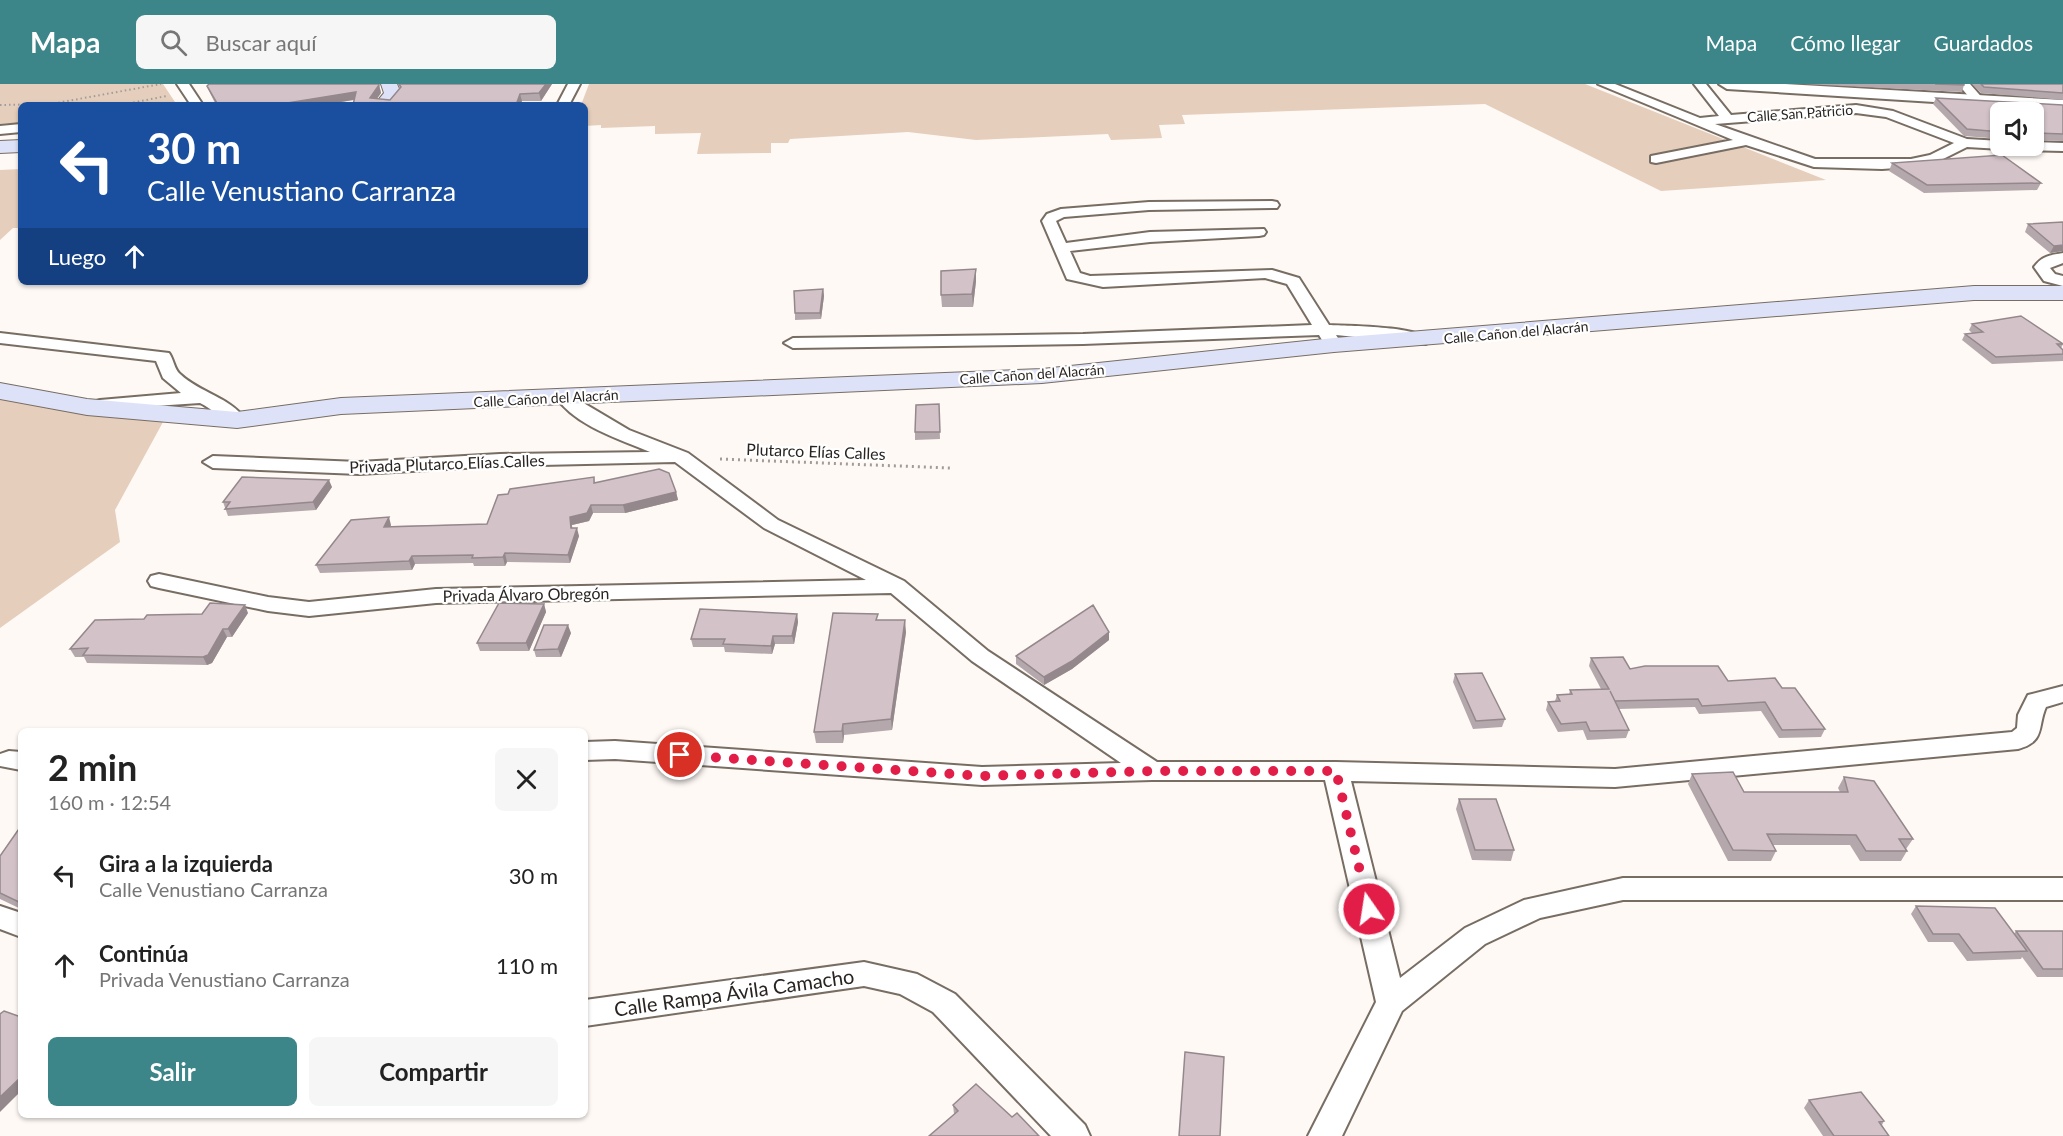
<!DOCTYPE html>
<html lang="es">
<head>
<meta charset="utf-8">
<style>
	body { margin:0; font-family:Lato,sans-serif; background:#f6f6f6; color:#222; height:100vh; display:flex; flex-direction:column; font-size:22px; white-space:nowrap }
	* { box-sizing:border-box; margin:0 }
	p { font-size:20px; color:#767676 }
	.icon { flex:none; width:33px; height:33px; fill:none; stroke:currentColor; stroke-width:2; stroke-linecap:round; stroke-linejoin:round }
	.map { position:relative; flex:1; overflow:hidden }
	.details { position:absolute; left:18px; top:644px; width:570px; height:390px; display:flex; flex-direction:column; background:#fff; border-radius:9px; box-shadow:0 2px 4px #0004 }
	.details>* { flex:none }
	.guide { position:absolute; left:18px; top:18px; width:570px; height:183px; border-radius:9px; box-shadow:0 2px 4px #0004; background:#1a4fa0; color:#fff; overflow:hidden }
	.buttons { position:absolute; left:1990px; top:18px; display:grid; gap:12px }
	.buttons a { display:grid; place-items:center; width:54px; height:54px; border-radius:9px; background:#fff; box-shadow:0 2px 4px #0004; font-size:30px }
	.pin { position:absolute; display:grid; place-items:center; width:51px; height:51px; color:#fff; margin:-26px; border:3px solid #fff; border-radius:50%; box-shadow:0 2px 6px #0007 }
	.me { position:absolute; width:66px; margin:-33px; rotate:347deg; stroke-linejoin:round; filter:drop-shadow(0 0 4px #0008) }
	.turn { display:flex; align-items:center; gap:21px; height:126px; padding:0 30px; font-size:27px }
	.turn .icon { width:78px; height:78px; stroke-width:2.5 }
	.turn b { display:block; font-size:42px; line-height:51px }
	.then { display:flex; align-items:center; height:57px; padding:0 30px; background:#0003; gap:12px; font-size:22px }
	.round { display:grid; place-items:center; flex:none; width:63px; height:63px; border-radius:9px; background:#f6f6f6 }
	.headline { display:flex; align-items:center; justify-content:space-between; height:102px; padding:0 30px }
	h1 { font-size:36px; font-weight:700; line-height:45px }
	.button { display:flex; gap:12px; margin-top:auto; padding:12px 30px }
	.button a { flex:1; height:69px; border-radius:9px; background:#3c8588; color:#fff; font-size:24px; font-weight:700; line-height:69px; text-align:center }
	.button a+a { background:#f6f6f6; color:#222 }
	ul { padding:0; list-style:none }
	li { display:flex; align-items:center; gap:18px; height:90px; padding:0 30px }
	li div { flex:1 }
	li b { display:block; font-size:22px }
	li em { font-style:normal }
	header { display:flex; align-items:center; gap:36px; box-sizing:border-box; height:84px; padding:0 30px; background:#3c8588; color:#fff }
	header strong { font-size:28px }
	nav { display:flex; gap:33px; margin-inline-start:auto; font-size:21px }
	.search { width:420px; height:54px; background:#f6f6f6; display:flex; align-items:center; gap:15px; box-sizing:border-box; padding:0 21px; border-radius:9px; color:#767676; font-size:22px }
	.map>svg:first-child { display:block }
	.green { fill:#e5cebc }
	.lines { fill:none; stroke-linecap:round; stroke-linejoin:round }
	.minor-casing { stroke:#786d63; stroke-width:4 }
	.tertiary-casing { stroke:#786d63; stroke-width:4 }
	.secondary-casing { stroke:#786d63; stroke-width:2 }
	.path-far1 { stroke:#a19c99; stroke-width:2; stroke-dasharray:1.5 3; stroke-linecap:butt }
	.path { stroke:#a19c99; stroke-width:3; stroke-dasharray:2 4; stroke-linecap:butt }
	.minor { fill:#fff; fill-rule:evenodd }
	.tertiary { fill:#fff; fill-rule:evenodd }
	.secondary { fill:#dde2f8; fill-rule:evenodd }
	.wall { fill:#b5a8ac }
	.shaded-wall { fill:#94888c }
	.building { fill:#d3c3c8; stroke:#94888c; stroke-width:1.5 }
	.route { stroke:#e11d48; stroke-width:10; stroke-dasharray:0 18 }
	.labels { text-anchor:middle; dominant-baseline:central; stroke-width:4.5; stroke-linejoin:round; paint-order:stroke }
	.far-street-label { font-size:14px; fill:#292421; stroke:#fff }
	.street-label { font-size:16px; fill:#292421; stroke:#fff }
	.near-street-label { font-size:20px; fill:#292421; stroke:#fff }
</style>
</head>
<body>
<header>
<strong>Mapa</strong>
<div class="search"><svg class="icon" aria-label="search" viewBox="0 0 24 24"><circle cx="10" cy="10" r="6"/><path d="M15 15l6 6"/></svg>Buscar aquí</div>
<nav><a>Mapa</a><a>Cómo llegar</a><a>Guardados</a></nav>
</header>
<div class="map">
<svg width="2063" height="1052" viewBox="0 0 2063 1052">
	<rect width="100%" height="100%" fill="#fef9f5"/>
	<path class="green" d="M0 0H163L177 21H21V39L0 40Z
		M589 0H1585L1826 96 1661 107 1485 20 1182 31 1185 40 1159 41 1162 54 1111 56 1108 50 976 56 908 48 790 55 788 59H771V69L697 70 701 49 655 50V42L601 44V41L585 42V21H581Z
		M21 85V144H13L0 156V86Z
		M0 307 162 329 163 338 115 426 120 458 0 544Z"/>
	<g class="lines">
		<g class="minor-casing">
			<path id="minor" d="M177 0H189L203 21H191Z
				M568 0H580L569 21H557Z
				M1598 0H1615L1700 34 1719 32 1694 0H1706L1731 31 1856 21 1893 27 1967 55 2001 57V62H2007L2001 65 1967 63 1939 77 1911 83 1882 85 1814 83 1746 61 1656 79 1651 78V72L1733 56ZM1856 29 1886 33 1954 59 1930 71 1911 75H1815L1715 40Z
				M1958 0H1970L1985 17 1983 20H1975Z
				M21 40V48L0 50V42Z
				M2034 58 2063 59V67L2019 66 2012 62H2034Z
				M1272 117 1277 118 1279 121 1277 124 1149 126 1064 133 1056 137 1066 159 1150 148 1264 145 1266 148 1264 151 1259 152 1150 158 1070 167 1080 189 1090 192 1272 186 1299 194 1329 241C1348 242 1418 242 1429 256L1426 260 1336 251 1340 257 1331 262 1325 261 1319 251 1083 260 793 264 784 259 793 254 1083 250 1312 241 1287 200 1265 194 1103 203 1067 195 1042 137 1047 130 1061 125 1149 118Z
				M2063 169V179L2050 184 2055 190 2063 192V202L2044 197 2034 183C2042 172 2050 171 2063 169Z
				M0 249 169 269C174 276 174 285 180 290 200 309 230 313 246 336L237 342C223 338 213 325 200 319L93 326 91 322 93 318 100 316 181 309 163 294 156 277 0 259Z
				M565 308 629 346 688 369 778 436 904 497 988 567 1157 678H1336L1615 685 2012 648 2017 644 2018 631 2028 611 2063 602V618L2046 623C2037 643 2046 657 2018 665L1615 703 1351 697 1400 894 1465 844 1524 816 1623 794H2063V816H1623L1540 834 1485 860 1402 927 1342 1052H1308L1376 918 1325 696H1152L982 701 615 675 585 676V658L615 657 982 683 1121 679 972 577 891 509 436 519 309 532 268 527 159 504 151 502 148 497 151 492 159 490 268 513 309 518 436 505 866 496 764 444 675 378 500 382 359 390 213 384 203 378 213 372 359 378 500 370 650 368C619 355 576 342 556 313Z
				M9 667 21 668V686L0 682V670Z
				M0 822 21 829V853L0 845Z
				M864 878 917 890 955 910 1085 1041 1090 1052H1051L933 928 900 910 864 902 585 942V916Z"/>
		</g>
		<g class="tertiary-casing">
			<path id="tertiary" d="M1719 0H1785L2063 16V26L1727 5Z"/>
		</g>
		<g class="secondary-casing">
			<path id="secondary" d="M381 0H397L401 9 392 21H374L384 9Z
				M21 56V68L0 69V57Z
				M1974 202H2063V216H1974L1334 268 1042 299 341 330 237 344 87 331 0 315V299L87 315 237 328 341 314 1042 285 1334 254Z"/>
		</g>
		<path class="path-far1" d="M0 21 51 20 161 0
			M120 21 167 12"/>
		<path class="path" d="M720 375 950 384"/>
		<use href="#minor" class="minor"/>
		<use href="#tertiary" class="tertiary"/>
		<use href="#secondary" class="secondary"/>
	</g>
	<path class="wall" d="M379 0 381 9 377 15 390 16 400 4 398 0H552L541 17H522L520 21H353L354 16 323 21H216L210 9 207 2Z
		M1805 0H1964V1L1962 8Z
		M1972 0H2063V16L1981 9Z
		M1936 14 2063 21V57L2034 56V28H2001V55L1964 52 1933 20Z
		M1892 79 2041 99 2037 106 1924 109 1889 87Z
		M2028 140 2063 167 2050 169 2025 148Z
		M976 185V197L973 223H942L941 211Z
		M823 205 824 212 821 235 795 236V229Z
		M1972 240 2063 260 2061 264 2063 266V277L1992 280 1962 256 1965 250 1972 249 1969 246Z
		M939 320 940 355 915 356V348Z
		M594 393 595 399 676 408 678 416 625 429H593L589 437 572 441V444L579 452 570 479 507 478 505 482H474L473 479 415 480 412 486 320 489 316 481 391 441V442L487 440 508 410Z
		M332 403 316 426 228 432 223 418Z
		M544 520 546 528 529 567H480L477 559Z
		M248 529 232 553H227L212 579 207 581 87 579 84 573H75L70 565 144 535Z
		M797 530 798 538 794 560H775L772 570 725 568 724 563H693L691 555Z
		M878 536 906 548 892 646 844 651 843 659H816L814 648Z
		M571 549 561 573H536L534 566Z
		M1109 556 1072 585 1044 601 1016 580V572Z
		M1591 574 1630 585 1782 604 1825 645 1821 653 1779 654 1761 627 1699 630 1695 623 1618 625 1629 646 1626 654 1587 656 1583 646 1558 648 1546 626 1548 618 1555 617 1557 611H1569L1570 606 1601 605 1589 582Z
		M1455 590 1505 635 1502 643 1473 645 1453 598Z
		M1692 690 1744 708H1840L1838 704 1844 693 1913 755 1906 765 1907 767 1901 777H1860L1850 761H1773L1776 767 1771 777H1728L1688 700Z
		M1459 715 1514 766 1511 777 1472 776 1456 725Z
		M21 742V825L0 815V772Z
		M1916 822 2014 850 2016 847H2063V893H2037L2022 873 2021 875 1967 877 1953 858H1928L1911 830Z
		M1809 1016 1884 1037 1882 1041 1889 1052H1823L1804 1024Z
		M953 1021 1012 1033 954 1030Z"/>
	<path class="shaded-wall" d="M546 0H552L541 17 539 9Z
		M379 1 381 9 372 21 370 14Z
		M356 8 358 15 323 21H282L281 20Z
		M520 10 522 17 520 21H516Z
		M2063 161V167L2050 169 2054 162Z
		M976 185V197L973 223 972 210Z
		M823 205 824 212 821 235 820 229Z
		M329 396 332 403 316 426 313 418Z
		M676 408 678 416 625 429 623 421Z
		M591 421 593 429 589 437 572 441 573 452 570 433Z
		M389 433 391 441 387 451 384 443Z
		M577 444 579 452 570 479 568 471Z
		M505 469 507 478 505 482 503 473Z
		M412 472 415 480 412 486 409 477Z
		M544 520 546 528 529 567 526 559Z
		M245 521 248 529 232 553 228 545Z
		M797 530 798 538 794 560 792 552Z
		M905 536 906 548 892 646 891 635Z
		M568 541 571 549 561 573 558 565Z
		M223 545 227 553 212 579 207 581 203 573Z
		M1109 548V556L1072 585 1044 601V593Z
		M773 552 775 560 772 570 771 562Z
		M843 640 844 651 843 659 842 647Z
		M21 993V1007L0 1028V1013Z"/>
	<path class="building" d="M209 0H379V1L370 14 390 16 401 3 399 0H546L539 9 520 10 516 21H353L356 8 281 20 282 21H218L207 2Z
		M1935 0H1964V1Z
		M1981 0H2063V9L1984 3Z
		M1936 14 2063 21V50L2037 49 2034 52V28H2001V48L1967 45Z
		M2002 71 2041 99 1927 101 1892 79Z
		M2063 138V161L2054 162 2028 140Z
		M976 185 972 210 941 211V187Z
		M823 205 820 229H795L794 207Z
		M2021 232 2063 260H2057L2063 266V270L1996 273 1965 250 1983 248 1972 240Z
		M939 320 940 348H915L916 321Z
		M659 385 669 389 676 408 623 421H591L587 429 570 433 571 444H577L568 471 505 469 503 473 472 474 473 471 412 472 409 477 316 481 351 436 389 433 384 443 487 440 498 411 508 410 510 405 594 393V399Z
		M242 393 329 396 313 418 225 425 230 418H223Z
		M210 519 245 521 228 545H223L208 571 203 573 83 571 88 564 70 565 95 536 144 535 147 531 202 530Z
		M499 519 544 520 526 559H477Z
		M1093 521 1109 548 1072 577 1044 593 1016 572Z
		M700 525 797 530 792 552H773L771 562 723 560 725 555H691Z
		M833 529 878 530 876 536H905L891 635 843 640 842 647 814 648Z
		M544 541H568L558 565 534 566Z
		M1623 573 1630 585 1645 582H1718L1728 597 1775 594 1782 604H1795L1825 645 1782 646 1765 618 1702 622 1698 615 1615 617 1610 607 1629 646 1590 647 1586 638 1561 640 1548 618 1560 617 1557 611 1572 610 1570 606 1609 605 1591 574Z
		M1482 589 1505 635 1476 637 1455 590Z
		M1733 688 1744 708H1848L1844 693 1874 697 1913 755H1899L1907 767H1866L1856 751 1767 750 1776 767 1733 766 1692 690Z
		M1459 715H1496L1514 766H1475Z
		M21 742V819L0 809V772Z
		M1916 822 1995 824 2027 867 1973 869 1959 850H1933Z
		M2016 847H2063V885H2043Z
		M4 927 21 933V993L0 1013V930Z
		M1185 968 1224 973 1220 1052H1179Z
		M976 1000 1012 1033 1017 1029 1039 1052H929L958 1027 953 1021Z
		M1861 1008 1884 1037 1879 1038 1889 1052H1834L1809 1016Z"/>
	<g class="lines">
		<path class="route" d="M680 671 982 692 1152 687H1336L1369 825"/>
	</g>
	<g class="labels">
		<g class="far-street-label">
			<text transform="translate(1800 29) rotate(-4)">Calle San Patricio</text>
			<text transform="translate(1516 248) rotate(-5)">Calle Cañon del Alacrán</text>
			<text transform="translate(1032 290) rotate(-4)">Calle Cañon del Alacrán</text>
			<text transform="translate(546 314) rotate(-3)">Calle Cañon del Alacrán</text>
		</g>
		<g class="street-label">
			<text transform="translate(816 367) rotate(2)">Plutarco Elías Calles</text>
			<text transform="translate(447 379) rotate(-2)">Privada Plutarco Elías Calles</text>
			<text transform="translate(526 510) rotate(-1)">Privada Álvaro Obregón</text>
		</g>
		<g class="near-street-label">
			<text transform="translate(734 908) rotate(-8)">Calle Rampa Ávila Camacho</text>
		</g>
	</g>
</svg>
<div class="buttons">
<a><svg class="icon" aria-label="sound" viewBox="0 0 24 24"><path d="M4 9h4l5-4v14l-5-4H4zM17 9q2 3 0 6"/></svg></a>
</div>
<div class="pin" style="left:680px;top:671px;background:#d93025"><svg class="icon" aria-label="arrive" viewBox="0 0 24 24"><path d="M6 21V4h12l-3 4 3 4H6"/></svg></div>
<svg class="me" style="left:1369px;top:825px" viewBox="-20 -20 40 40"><circle r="17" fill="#e11d48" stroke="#fff" stroke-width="3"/><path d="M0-11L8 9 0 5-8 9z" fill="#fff"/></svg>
<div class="guide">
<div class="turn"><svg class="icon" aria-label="left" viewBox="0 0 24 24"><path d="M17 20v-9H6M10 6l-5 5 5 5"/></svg><div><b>30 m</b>Calle Venustiano Carranza</div></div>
<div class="then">Luego<svg class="icon" aria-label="ahead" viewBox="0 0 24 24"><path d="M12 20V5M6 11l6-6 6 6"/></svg></div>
</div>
<section class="details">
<div class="headline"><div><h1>2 min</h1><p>160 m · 12:54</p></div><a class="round"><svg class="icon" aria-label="close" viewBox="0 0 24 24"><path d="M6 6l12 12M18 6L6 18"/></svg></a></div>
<ul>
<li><svg class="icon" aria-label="left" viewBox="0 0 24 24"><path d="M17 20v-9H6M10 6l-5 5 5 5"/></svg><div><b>Gira a la izquierda</b><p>Calle Venustiano Carranza</p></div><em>30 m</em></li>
<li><svg class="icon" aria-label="ahead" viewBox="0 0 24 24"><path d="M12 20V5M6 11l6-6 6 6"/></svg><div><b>Continúa</b><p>Privada Venustiano Carranza</p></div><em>110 m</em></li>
</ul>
<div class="button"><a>Salir</a><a>Compartir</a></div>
</section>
</div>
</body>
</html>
